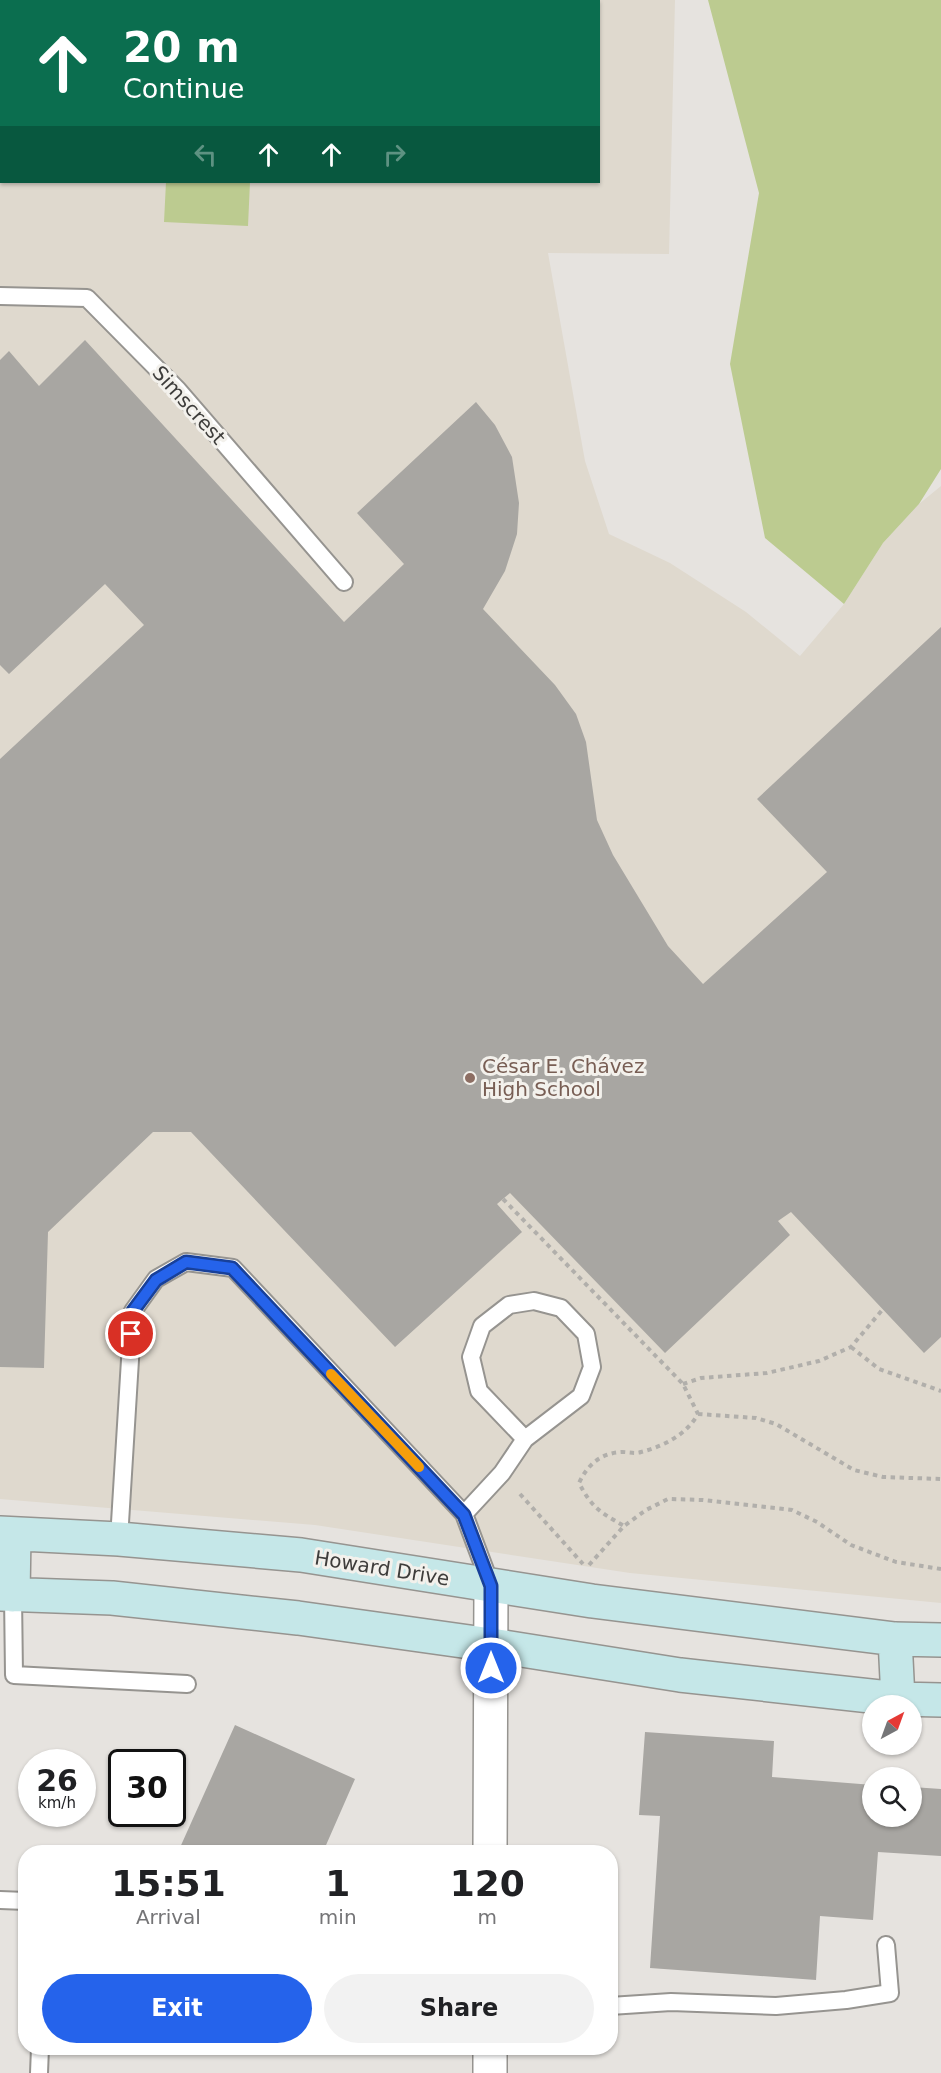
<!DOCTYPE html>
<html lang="en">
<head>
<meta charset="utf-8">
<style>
	body { margin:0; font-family:"DejaVu Sans",sans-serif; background:#f2f2f2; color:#202124; height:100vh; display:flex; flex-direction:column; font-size:22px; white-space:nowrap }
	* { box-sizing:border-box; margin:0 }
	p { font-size:20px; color:#757577 }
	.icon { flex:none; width:33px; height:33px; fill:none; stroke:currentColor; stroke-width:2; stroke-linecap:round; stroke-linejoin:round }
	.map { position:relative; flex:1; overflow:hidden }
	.sheet { position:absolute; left:18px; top:1845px; width:600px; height:210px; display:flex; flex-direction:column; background:#fff; border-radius:24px; box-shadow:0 2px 4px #0004 }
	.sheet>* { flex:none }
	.top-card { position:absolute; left:0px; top:0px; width:600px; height:183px; box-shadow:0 2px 4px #0004; background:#0b6e4f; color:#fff; overflow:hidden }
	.needle { width:39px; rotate:41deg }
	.fabs { position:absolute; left:862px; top:1695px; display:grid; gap:12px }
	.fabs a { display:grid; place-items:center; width:60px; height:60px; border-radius:50%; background:#fff; box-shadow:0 2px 4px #0004; font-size:30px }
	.speed { position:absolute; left:18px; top:1749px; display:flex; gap:12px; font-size:30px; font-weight:700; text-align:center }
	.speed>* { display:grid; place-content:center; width:78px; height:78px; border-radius:50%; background:#fff; box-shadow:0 2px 4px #0004; line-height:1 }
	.speed small { font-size:15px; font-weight:400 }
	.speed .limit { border:3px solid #111; border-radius:9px; background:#fff; color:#111 }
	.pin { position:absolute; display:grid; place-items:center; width:51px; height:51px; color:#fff; margin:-26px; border:3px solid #fff; border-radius:50%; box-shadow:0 2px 6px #0007 }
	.me { position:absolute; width:66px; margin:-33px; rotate:0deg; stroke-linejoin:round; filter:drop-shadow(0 0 4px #0008) }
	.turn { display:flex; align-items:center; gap:21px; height:126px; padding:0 24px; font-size:27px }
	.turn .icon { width:78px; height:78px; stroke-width:2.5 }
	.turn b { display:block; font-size:42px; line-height:51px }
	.lanes { display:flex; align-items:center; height:57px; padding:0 24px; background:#0003; justify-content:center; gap:30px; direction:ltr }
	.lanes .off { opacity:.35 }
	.eta { display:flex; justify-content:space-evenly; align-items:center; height:102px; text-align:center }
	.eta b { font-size:36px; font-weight:700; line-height:42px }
	.button { display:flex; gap:12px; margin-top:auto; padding:12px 24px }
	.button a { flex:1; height:69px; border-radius:36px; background:#2563eb; color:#fff; font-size:24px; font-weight:700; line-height:69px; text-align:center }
	.button a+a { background:#f2f2f2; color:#202124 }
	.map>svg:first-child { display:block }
	.built { fill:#dfd9ce; fill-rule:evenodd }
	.green { fill:#bccb90 }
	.building { fill:#a8a6a2 }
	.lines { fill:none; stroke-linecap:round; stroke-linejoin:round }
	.lane-casing { stroke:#969490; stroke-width:20 }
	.street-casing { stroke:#969490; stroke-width:36 }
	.secondary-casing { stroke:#969490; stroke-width:36 }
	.path { stroke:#b1afab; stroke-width:4; stroke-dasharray:4.5 4.5; stroke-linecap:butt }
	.lane { stroke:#fff; stroke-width:16 }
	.street { stroke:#fff; stroke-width:33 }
	.secondary { stroke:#c5e7e8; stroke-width:33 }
	.route-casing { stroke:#184099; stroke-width:15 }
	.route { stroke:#2563eb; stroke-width:10 }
	.slow { stroke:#f59e0b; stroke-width:10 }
	.education-dot { fill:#8d6e63; stroke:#f3f1ec; stroke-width:2 }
	.labels { text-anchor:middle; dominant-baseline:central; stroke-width:6; stroke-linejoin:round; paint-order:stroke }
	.street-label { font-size:20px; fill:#3e3d3b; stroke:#f3f1ec }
	.education-label { font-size:20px; fill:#785e54; stroke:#f3f1ec; text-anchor:start }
</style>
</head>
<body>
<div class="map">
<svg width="941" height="2073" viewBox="0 0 941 2073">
	<rect width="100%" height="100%" fill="#e6e3df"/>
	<path class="built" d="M0 0H675L669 254 548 253 585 461 609 534 670 563 746 612 800 656 844 604 883 543 919 504 941 486V1603L630 1573 315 1525 0 1499ZM2 2H598V182H2Z"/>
	<path class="green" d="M708 0H941V469L919 504 883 543 844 604 765 538 730 364 759 193Z
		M166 182H250L248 226 164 222Z"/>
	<path class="building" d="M85 340 344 622 404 564 357 513 476 402 495 425 512 457 519 503 517 534 505 571 483 609 555 685 576 714 586 742 597 820 613 855 668 946 703 984 827 872 757 799 941 627V1337L924 1353 791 1212 778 1221 790 1235 665 1353 510 1193 497 1204 522 1232 395 1347 191 1132H153L48 1232 44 1368 0 1367V759L144 625 105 584 9 674 0 665V360L9 351 39 386Z
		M235 1725 355 1779 323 1852H178Z
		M645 1732 774 1741 772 1777 873 1785V1816H912V1787L941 1789V1856L878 1852 873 1920 820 1916 816 1980 650 1968 660 1816 639 1815Z"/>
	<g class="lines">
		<g class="lane-casing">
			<path id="lane" d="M0 296 87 298 178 390 344 582
				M464 1514 502 1473 525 1439 581 1396 592 1367 586 1334 561 1308 534 1301 509 1305 482 1326 471 1357 479 1391 525 1439
				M119 1539 133 1311 156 1279 186 1262 233 1268 464 1514 491 1586
				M13 1595 14 1675 187 1684
				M0 1900 26 1901
				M610 2006 671 2002 776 2006 846 2000 890 1993 886 1945
				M39 2073 40 2048"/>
		</g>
		<g class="street-casing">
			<path id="street" d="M490 1852 491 1586
				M490 2073V2048"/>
		</g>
		<g class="secondary-casing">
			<path id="secondary" d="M0 1533 119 1539 301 1555 592 1601 895 1639 941 1640
				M0 1594 112 1598 298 1618 491 1645 680 1675 898 1699 941 1700
				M13 1595 14 1534
				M895 1639 898 1699"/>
		</g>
		<path class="path" d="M503 1199 683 1384 698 1414C686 1435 664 1446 641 1452 635 1454 629 1452 622 1452 601 1453 588 1464 579 1483 592 1508 600 1512 624 1526
			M851 1347 879 1369 941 1391
			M683 1384 701 1378 767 1373 819 1361 851 1347 883 1309
			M698 1414 756 1418 776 1424 854 1470 883 1477 941 1479
			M520 1494 583 1564
			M589 1565 624 1526 646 1510 668 1499 703 1500 792 1510 817 1522 851 1545 896 1562 941 1569"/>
		<use href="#lane" class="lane"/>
		<use href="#street" class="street"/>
		<use href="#secondary" class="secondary"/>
	</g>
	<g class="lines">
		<g class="route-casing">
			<path id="route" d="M131 1334 133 1311 156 1280 186 1262 232 1268 464 1515 491 1586V1668"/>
		</g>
		<use href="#route" class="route"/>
		<path class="slow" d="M331 1374 419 1467"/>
	</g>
	<circle class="education-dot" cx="470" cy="1078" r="6"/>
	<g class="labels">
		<g class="street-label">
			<text transform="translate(189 405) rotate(48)">Simscrest</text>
			<text transform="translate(382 1568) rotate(9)">Howard Drive</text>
		</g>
		<g class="education-label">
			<text x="482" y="1066">César E. Chávez<tspan x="482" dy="23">High School</tspan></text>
		</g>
	</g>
</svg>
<div class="fabs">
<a><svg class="needle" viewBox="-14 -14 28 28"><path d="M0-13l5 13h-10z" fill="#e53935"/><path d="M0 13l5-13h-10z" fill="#757577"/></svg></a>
<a><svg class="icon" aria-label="search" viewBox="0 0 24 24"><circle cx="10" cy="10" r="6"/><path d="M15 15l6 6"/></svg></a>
</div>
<div class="speed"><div>26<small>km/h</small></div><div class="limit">30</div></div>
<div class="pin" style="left:131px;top:1334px;background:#d93025"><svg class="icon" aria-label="arrive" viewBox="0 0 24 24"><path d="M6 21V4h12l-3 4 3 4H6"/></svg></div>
<svg class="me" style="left:491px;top:1668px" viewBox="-20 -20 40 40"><circle r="17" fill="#2563eb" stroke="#fff" stroke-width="3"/><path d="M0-11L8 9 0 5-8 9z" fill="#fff"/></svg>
<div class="top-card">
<div class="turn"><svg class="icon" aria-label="ahead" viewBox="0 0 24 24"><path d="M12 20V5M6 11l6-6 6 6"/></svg><div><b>20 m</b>Continue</div></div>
<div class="lanes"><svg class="icon off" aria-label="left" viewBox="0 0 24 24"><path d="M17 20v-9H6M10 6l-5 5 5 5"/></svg><svg class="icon" aria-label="ahead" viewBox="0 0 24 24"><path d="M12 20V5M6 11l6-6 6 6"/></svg><svg class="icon" aria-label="ahead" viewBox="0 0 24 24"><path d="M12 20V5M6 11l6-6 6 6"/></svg><svg class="icon off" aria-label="right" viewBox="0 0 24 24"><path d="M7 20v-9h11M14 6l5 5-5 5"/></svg></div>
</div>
<section class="sheet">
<div class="eta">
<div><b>15:51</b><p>Arrival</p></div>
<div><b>1</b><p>min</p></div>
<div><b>120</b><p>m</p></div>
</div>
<div class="button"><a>Exit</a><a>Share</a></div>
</section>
</div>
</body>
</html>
